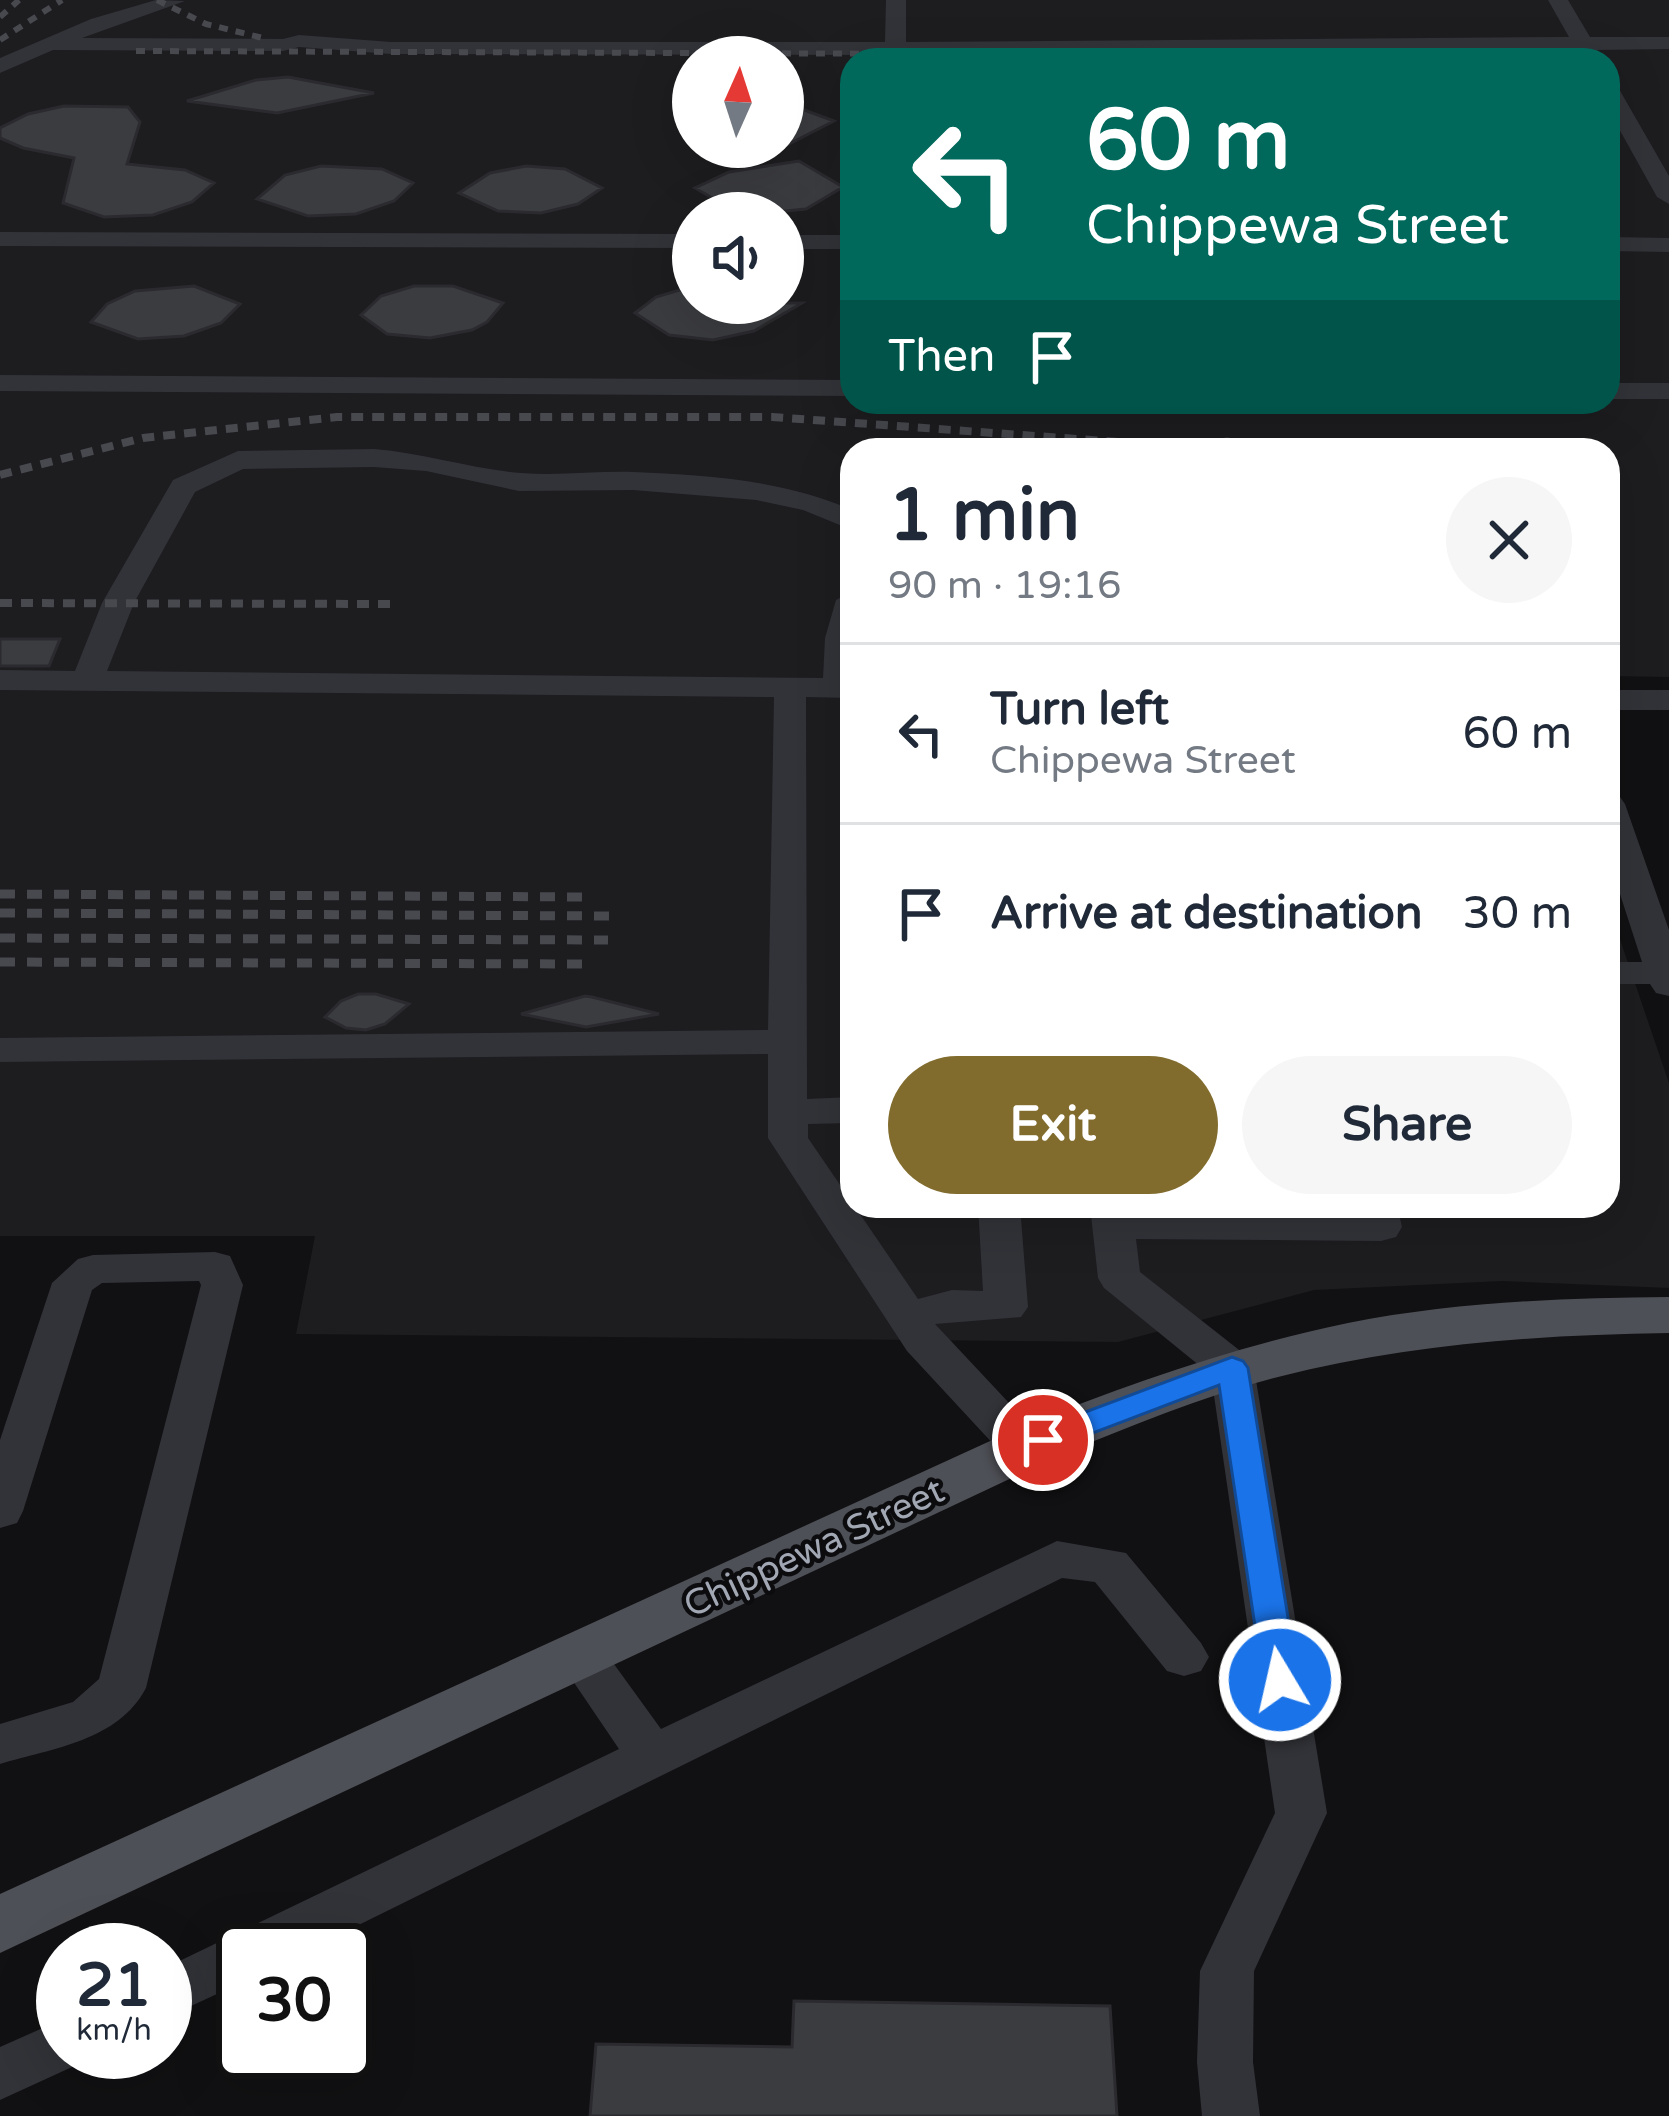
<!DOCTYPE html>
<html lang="en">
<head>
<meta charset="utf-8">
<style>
	body { margin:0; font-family:"Varela Round",sans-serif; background:#f6f6f7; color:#1f2937; height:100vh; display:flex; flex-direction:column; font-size:45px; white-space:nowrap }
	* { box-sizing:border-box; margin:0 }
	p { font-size:39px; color:#747a83 }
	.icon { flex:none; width:66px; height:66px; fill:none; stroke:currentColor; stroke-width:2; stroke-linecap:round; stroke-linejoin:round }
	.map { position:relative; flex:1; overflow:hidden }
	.drawer { position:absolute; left:840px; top:438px; width:780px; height:780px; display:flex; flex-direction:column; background:#fff; border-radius:36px; box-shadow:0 12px 48px #0002 }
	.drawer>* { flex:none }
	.guide { position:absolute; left:840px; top:48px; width:780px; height:366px; border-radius:36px; box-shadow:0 12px 48px #0002; background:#00695c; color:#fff; overflow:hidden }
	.needle { width:78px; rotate:3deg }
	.tools { position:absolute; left:672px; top:36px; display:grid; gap:24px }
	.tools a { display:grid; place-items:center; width:132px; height:132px; border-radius:50%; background:#fff; box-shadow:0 12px 48px #0002; font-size:60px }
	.speed { position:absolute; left:36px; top:1923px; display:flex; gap:24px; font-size:60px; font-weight:700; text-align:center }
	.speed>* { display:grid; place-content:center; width:156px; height:156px; border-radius:50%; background:#fff; box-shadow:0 12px 48px #0002; line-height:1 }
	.speed small { font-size:30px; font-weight:400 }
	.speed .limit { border:6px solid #111; border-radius:18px; background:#fff; color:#111 }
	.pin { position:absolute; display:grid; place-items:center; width:102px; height:102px; color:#fff; margin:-51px; border:6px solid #fff; border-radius:50%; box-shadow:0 3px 12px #0007 }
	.me { position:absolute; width:132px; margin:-66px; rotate:351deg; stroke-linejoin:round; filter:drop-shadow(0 0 9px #0008) }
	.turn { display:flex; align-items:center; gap:42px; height:252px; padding:0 48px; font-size:54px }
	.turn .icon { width:156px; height:156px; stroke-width:2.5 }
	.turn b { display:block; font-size:84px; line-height:102px }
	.then { display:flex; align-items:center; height:114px; padding:0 48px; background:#0003; gap:24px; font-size:45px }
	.round { display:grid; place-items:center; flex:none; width:126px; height:126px; border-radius:63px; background:#f6f6f7 }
	.head { display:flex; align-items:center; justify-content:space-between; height:204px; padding:0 48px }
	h1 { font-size:72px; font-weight:800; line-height:90px }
	.button { display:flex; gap:24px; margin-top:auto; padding:24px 48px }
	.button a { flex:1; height:138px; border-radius:72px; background:#816c2e; color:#fff; font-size:48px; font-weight:800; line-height:138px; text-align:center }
	.button a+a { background:#f6f6f7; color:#1f2937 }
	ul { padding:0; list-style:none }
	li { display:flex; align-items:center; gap:36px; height:180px; padding:0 48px; border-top:3px solid #e0e1e3 }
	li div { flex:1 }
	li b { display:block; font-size:45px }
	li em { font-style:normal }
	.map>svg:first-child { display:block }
	.built { fill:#1d1d20; fill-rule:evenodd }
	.building { fill:#3b3c40; stroke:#2b2b2f; stroke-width:3 }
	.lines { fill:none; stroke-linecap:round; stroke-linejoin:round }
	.minor { fill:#323338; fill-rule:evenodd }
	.major { fill:#4e5057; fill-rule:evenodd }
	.rail-far2 { stroke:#47494f; stroke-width:6; stroke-dasharray:9 8; stroke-linecap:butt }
	.rail-far1 { stroke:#47494f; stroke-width:8; stroke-dasharray:12 9; stroke-linecap:butt }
	.rail { stroke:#47494f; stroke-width:9; stroke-dasharray:15 12; stroke-linecap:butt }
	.route { fill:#1a73e8; stroke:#114b97; stroke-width:3 }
	.labels { text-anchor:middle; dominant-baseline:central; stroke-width:9; stroke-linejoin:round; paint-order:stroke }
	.near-street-label { font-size:36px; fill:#a2a7b4; stroke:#0c0c0e }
</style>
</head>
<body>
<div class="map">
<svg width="1669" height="2116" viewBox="0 0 1669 2116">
	<rect width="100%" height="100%" fill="#111113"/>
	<path class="built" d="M0 0H1669V677L1608 676V450H852V1206H1608V904L1669 1083V1288L1502 1281 1314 1290 1118 1342 296 1334 315 1236H0ZM693 57H783V147H693ZM852 60H1608V402H852ZM693 213H783V303H693Z"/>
	<path class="building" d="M288 77 374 93 277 113 187 101 256 80Z
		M783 102 834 121 783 147Z
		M64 106 128 107 140 122 127 164 185 170 214 183 192 202 153 215 104 217 63 203 74 158 23 148 0 138V128L28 114Z
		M799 161 843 187 806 209 765 213 726 206 695 188 729 172Z
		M321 166 382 169 413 183 394 201 356 214 308 216 257 199 285 175Z
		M526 166 565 169 602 188 578 204 541 213 498 211 459 193 490 173Z
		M194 286 240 304 221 323 184 336 138 339 91 322 107 304 135 291Z
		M414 286H453L503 303 487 322 472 330 430 338 387 334 361 315 381 296Z
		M693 286V303H802L754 331 713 340 669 335 635 313 656 297Z
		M0 639H60L49 666H0Z
		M358 994H376L409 1004 385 1024 366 1030 346 1028 325 1017 341 1001Z
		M585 996 592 997 659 1014 586 1027 521 1014Z
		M794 2001 1110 2006 1117 2116H590L596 2044 792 2047Z"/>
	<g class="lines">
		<path class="minor" d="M156 0 185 1 82 38 283 39 299 35 391 42H885L886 0H906V42L1569 37 1548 0H1568L1590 37H1669V49L1597 50 1603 60H1581L1576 50 906 55V60H884V55L391 54 299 47 283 51 53 50 0 73V58L91 19Z
			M1608 82 1619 89 1669 176V204L1657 197 1608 109Z
			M0 232 693 234V248L0 246Z
			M783 235H852V249H783Z
			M1608 237 1669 238V252L1608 251Z
			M0 375 852 380V396L0 391Z
			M1608 383H1669V399H1608Z
			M1227 437 1237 440 1241 450H1213L1217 440Z
			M374 449C424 453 472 469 521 473 558 476 596 471 633 472 706 475 785 480 852 510V530L803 510 756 500 633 490 519 491 426 471 374 467 243 469 195 492 134 603 107 671 823 678 825 638 836 600 852 591V698L806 697 807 1099 852 1097V1123L808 1124V1138L918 1299 952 1290 983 1291 978 1206H1020L1028 1307 1021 1317 935 1324 1041 1437 1048 1449 1041 1461 1025 1466 1009 1461 907 1351 768 1138V1054L0 1062V1038L768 1030 774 697 0 690V670L75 671 102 603 173 480 238 451Z
			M1608 690H1669V710H1608Z
			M1608 794 1620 797 1625 804 1669 930V996L1656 993 1650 984H1608V962H1642L1608 857Z
			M1090 1206H1132V1211H1258L1257 1206H1299L1300 1212 1357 1213 1355 1206H1397L1402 1227 1396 1237 1381 1241 1136 1239 1140 1272 1248 1357 1254 1368 1327 1813 1254 1971 1253 2062 1260 2116H1202L1197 2062 1200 1971 1275 1813 1211 1375 1104 1288 1098 1278Z
			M215 1252 230 1256 243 1285 146 1688C118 1741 53 1748 0 1764V1724L73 1702 99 1679 201 1285 199 1281 102 1283 92 1290 23 1511 17 1523 0 1528V1440L52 1283 78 1259 93 1255Z
			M1057 1541 1126 1553 1201 1643 1209 1657 1201 1671 1184 1676 1167 1671 1095 1582 1062 1578 308 1950H243V1982L165 2018V1968L619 1749 556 1656 564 1642 581 1637 598 1642 661 1729Z
			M63 2019V2052H87L83 2062 0 2100V2047Z"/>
		<path class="major" d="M1669 1297V1333C1537 1335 1407 1344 1278 1377 1204 1396 1133 1425 1063 1454L0 1953V1894L1023 1426C1129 1384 1236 1346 1348 1323 1454 1302 1561 1298 1669 1297Z"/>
		<path class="rail-far2" d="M157 0 206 24 263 38
			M0 17 19 0
			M0 40 62 0
			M136 51 1237 55"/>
		<path class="rail-far1" d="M0 475 143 438 337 417H772L1119 442
			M0 603 391 604"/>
		<path class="rail" d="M0 894 589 897
			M0 913 610 916
			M0 938 608 940
			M0 962 582 964"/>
	</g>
	<path class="route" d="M1232 1357 1243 1361 1248 1368 1298 1680 1292 1689 1280 1693 1268 1689 1263 1680 1219 1385 1043 1452 1032 1448 1027 1440 1032 1432Z"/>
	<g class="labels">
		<g class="near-street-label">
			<text transform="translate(814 1548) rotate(-25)">Chippewa Street</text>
		</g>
	</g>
</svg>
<div class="tools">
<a><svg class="needle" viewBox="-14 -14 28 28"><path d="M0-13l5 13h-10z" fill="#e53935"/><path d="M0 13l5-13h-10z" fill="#747a83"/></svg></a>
<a><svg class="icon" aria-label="sound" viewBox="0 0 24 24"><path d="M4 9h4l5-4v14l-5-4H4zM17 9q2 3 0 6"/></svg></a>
</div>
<div class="speed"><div>21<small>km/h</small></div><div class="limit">30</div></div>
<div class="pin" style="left:1043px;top:1440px;background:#d93025"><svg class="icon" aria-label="arrive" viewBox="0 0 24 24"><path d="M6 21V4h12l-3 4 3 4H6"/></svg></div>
<svg class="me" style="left:1280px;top:1680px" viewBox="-20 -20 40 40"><circle r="17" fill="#1a73e8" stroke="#fff" stroke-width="3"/><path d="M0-11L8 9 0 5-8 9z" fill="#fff"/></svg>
<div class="guide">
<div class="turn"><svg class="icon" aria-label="left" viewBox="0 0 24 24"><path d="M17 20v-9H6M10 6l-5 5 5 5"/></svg><div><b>60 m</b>Chippewa Street</div></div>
<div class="then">Then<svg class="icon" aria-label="arrive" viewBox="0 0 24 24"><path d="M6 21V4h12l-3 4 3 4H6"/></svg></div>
</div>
<section class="drawer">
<div class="head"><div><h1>1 min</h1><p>90 m · 19:16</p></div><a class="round"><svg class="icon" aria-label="close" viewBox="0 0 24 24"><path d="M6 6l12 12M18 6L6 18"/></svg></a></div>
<ul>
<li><svg class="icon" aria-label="left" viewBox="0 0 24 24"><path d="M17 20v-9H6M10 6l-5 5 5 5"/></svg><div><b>Turn left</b><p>Chippewa Street</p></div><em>60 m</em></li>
<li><svg class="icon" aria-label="arrive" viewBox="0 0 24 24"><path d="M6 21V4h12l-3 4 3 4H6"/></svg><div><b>Arrive at destination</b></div><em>30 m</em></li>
</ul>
<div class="button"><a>Exit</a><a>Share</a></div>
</section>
</div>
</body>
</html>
